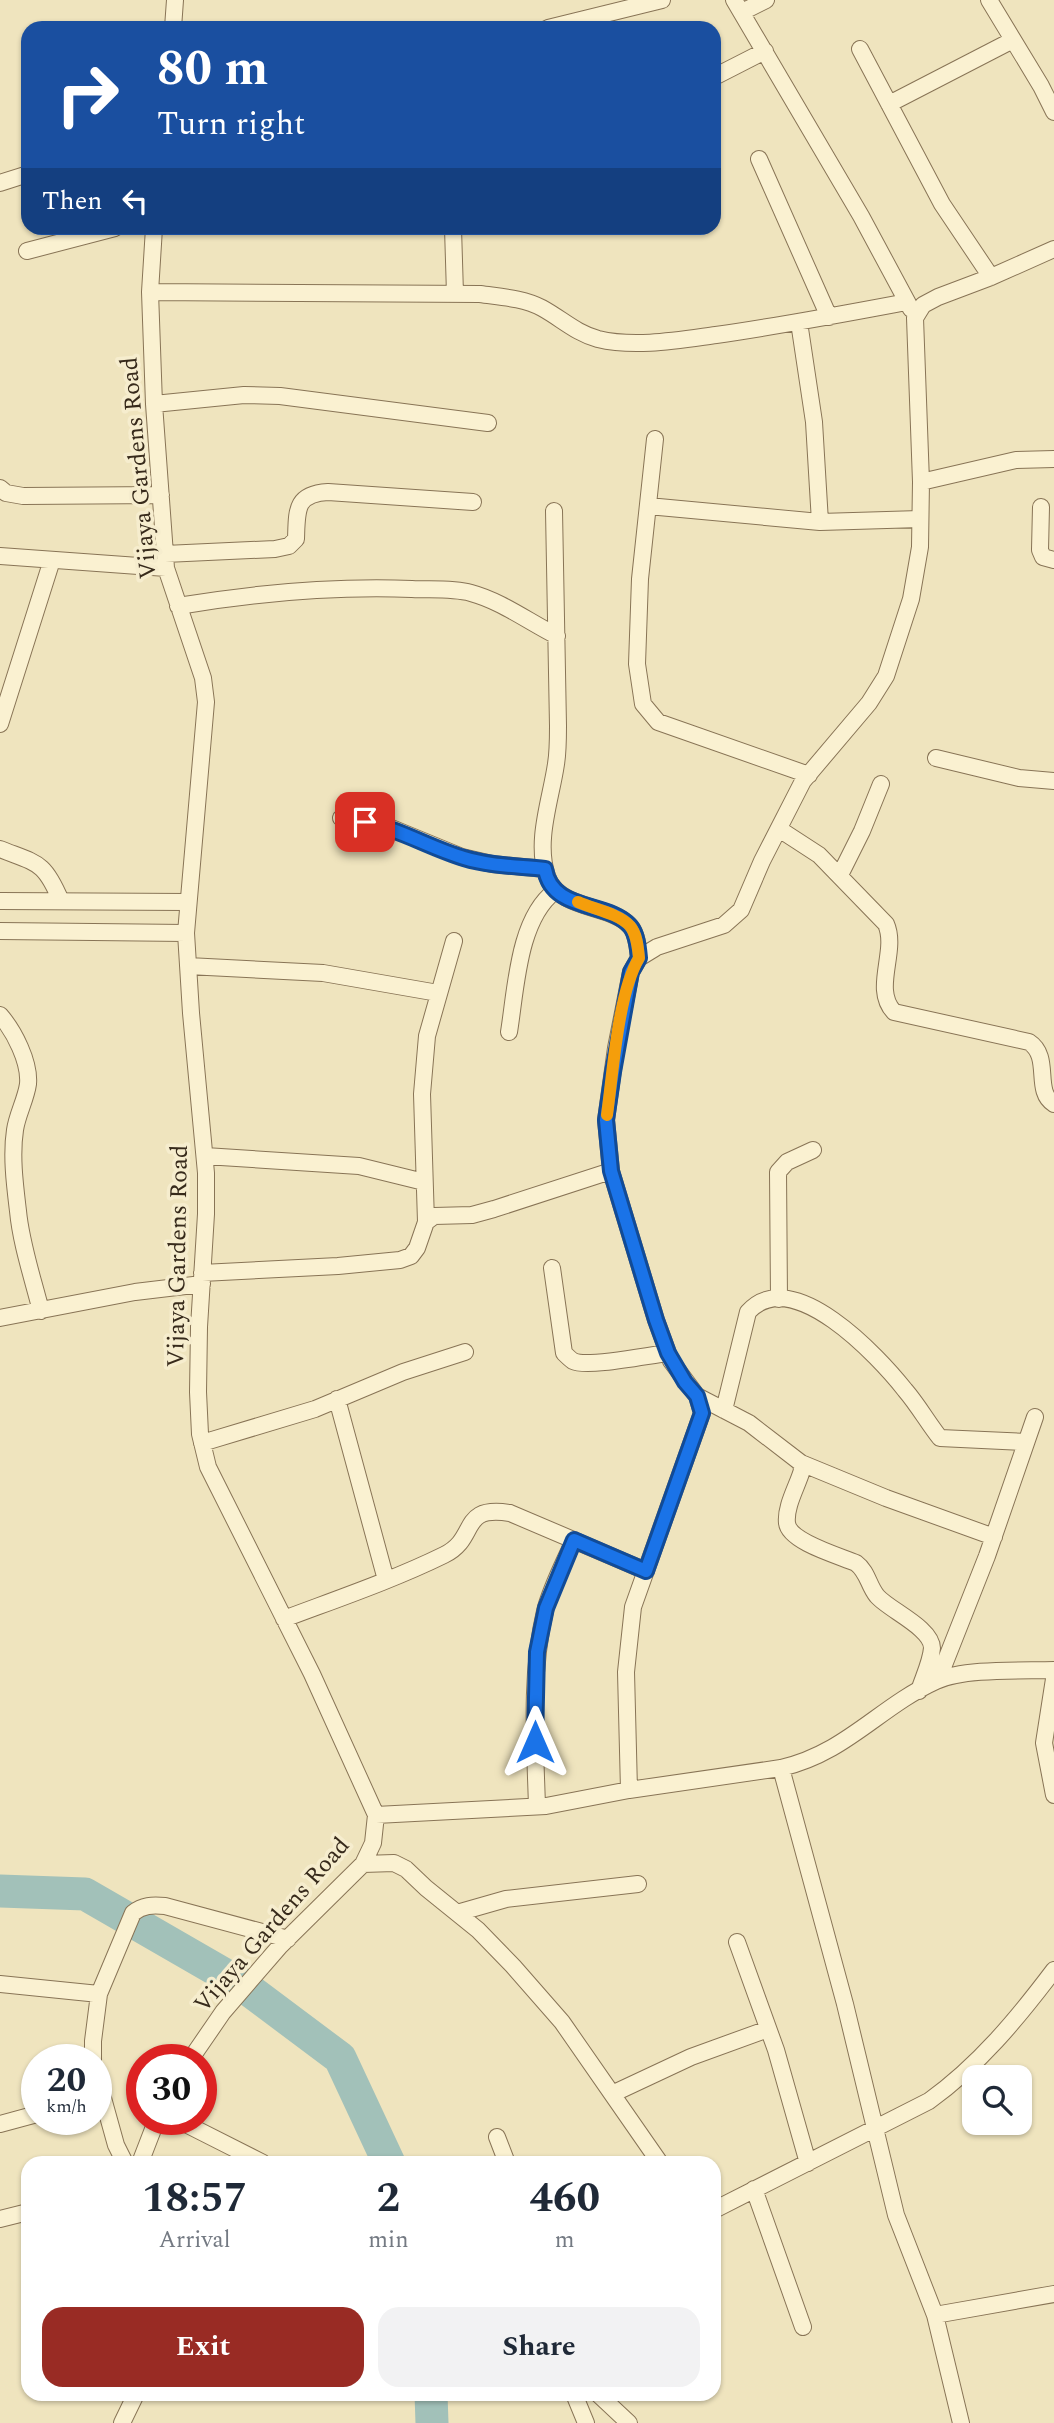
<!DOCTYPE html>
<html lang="en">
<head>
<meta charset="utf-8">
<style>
	body { margin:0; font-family:Spectral,serif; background:#f2f2f3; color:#1f2937; height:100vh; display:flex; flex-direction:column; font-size:26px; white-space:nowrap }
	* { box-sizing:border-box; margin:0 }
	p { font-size:23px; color:#747a83 }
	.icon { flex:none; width:38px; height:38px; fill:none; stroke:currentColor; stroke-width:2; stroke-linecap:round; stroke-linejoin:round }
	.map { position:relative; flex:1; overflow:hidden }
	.drawer { position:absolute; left:21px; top:2156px; width:700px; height:245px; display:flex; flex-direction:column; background:#fff; border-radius:21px; box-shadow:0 2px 5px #0004 }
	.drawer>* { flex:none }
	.top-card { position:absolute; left:21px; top:21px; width:700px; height:214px; border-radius:21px; box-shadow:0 2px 5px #0004; background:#1a4fa0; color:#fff; overflow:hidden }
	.buttons { position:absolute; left:962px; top:2065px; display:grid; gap:14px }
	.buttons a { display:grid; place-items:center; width:70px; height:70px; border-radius:14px; background:#fff; box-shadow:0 2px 5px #0004; font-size:35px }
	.speed { position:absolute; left:21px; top:2044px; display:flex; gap:14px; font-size:35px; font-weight:700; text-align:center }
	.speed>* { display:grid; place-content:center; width:91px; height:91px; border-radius:50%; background:#fff; box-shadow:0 2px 5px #0004; line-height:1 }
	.speed small { font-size:18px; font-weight:400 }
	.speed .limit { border:10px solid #d22; background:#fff; color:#111 }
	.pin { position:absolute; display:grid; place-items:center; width:60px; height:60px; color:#fff; margin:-30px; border-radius:14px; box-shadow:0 4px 10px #0006 }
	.me { position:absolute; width:77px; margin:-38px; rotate:0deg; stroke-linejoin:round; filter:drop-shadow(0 0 5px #0008) }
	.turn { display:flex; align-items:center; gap:24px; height:147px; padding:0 21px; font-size:32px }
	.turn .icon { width:91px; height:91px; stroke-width:2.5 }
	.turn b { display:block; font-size:49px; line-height:60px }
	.then { display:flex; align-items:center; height:66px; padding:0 21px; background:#0003; gap:14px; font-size:26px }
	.eta { display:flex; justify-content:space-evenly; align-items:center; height:119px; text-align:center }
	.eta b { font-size:42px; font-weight:700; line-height:49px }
	.action { display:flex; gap:14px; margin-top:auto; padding:14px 21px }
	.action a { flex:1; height:80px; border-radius:21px; background:#992b24; color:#fff; font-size:28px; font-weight:700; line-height:80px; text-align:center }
	.action a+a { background:#f2f2f3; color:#1f2937 }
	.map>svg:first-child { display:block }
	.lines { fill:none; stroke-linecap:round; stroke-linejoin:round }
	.river { stroke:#a2c1b9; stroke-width:33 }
	.street-casing { stroke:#887456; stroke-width:18 }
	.street { stroke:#faf1d1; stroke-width:16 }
	.route-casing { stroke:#114b97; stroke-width:18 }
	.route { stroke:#1a73e8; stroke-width:12 }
	.slow { stroke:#f59e0b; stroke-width:12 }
	.labels { text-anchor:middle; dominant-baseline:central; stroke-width:7; stroke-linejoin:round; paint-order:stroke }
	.street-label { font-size:24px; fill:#372a1b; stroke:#f6edce }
</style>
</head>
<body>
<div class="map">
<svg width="1054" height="2423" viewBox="0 0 1054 2423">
	<rect width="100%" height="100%" fill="#efe4be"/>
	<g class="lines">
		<path class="river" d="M0 1891 85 1894 241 1984 340 2058 389 2163
			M431 2394 432 2423"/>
		<g class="street-casing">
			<path id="street" d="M734 0 861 216 911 309
				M989 0 1041 86 1054 112
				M742 12 766 0
				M173 28 175 0
				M548 28 662 0
				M860 49 942 204 991 277
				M714 77 765 51
				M889 104 1013 40
				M759 159 829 317
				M0 183 28 174
				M154 228 150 292 154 404 166 568 203 678 206 702 186 933 191 1013 206 1173V1214L199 1327 198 1392 200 1434 208 1467 312 1674 376 1815 373 1843 363 1864 280 1946 223 2012 190 2060
				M453 228 455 294
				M27 251 115 228
				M150 292 480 294C501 297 523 298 542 308 562 319 576 333 598 339 635 348 679 340 716 335 780 326 843 314 907 302
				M799 322 814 422 820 522
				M154 404 244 395 280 396 488 423
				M655 439 640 579 637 664 643 704 658 722 809 775
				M921 482 1016 460 1054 459
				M0 488 6 493 23 496 161 495
				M648 506 820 522 920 519
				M1041 507 1040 550 1043 557 1054 560
				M554 511 558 726C558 739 558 752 556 764 551 799 535 841 547 876 558 911 613 904 631 927 637 935 638 948 639 958
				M165 554 275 549 289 546 296 539C297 510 295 494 328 492L473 502
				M0 556 166 568
				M178 606C256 593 333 586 412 589 431 590 452 588 471 593 501 601 529 622 557 636
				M0 724 52 560
				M936 758 1019 778 1054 781
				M341 818 389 827 462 857 492 864 545 869
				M779 829 819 855 886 924C898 951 872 989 894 1012L1029 1042C1052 1057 1033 1091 1054 1104
				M0 849C38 864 44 861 61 901
				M840 875 862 831 881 784
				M0 901 187 902
				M0 931 186 933
				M188 966 323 973 438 993
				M0 1015C14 1031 30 1062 28 1084 26 1099 17 1115 15 1130 11 1156 15 1186 18 1211 21 1244 33 1279 41 1311
				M509 1032C516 989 518 919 555 891
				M205 1156 359 1166 424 1182
				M426 1222 422 1094 427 1036 454 941
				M552 1268 564 1353C566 1355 570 1359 573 1361 587 1368 649 1355 668 1353
				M202 1273 338 1266 400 1260 411 1256 417 1248 426 1222 434 1216 472 1215 494 1209 611 1171
				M779 1299 778 1172 787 1162 813 1150
				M0 1318 135 1292 202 1284
				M697 1396 749 1423 801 1463 802 1470C798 1485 785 1506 787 1523 789 1542 840 1556 856 1563 868 1572 868 1585 877 1596 889 1610 932 1628 932 1648 931 1662 923 1678 919 1691
				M337 1399 386 1580
				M724 1410 748 1312C792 1263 879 1357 905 1390 918 1405 928 1423 940 1438L1026 1442
				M202 1443 315 1409 403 1372 465 1352
				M801 1463 886 1498 994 1537
				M284 1619C337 1599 393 1580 444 1555 479 1538 458 1505 510 1513L646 1571
				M1054 1679 1044 1743 1054 1795
				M938 1680 987 1556 1035 1417
				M781 1768 845 2004 896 2215 935 2315 961 2423
				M629 1790 626 1672 633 1607 702 1413 697 1396 671 1361 656 1320 611 1171 606 1120 616 1048 631 972 639 958 657 947 724 925 741 910 762 861 803 781 869 703 886 676 911 599 920 547 921 482 915 318 923 305 938 297 991 277 1054 249
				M537 1806C535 1742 530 1674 545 1611 551 1587 564 1563 574 1540
				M376 1815 546 1806 629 1790 781 1768C846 1753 879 1707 936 1681 965 1668 1021 1671 1054 1670
				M363 1864 394 1863 406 1869 426 1888 478 1930 513 1966 562 2022 660 2163
				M457 1913 506 1899 638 1884
				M737 1942 776 2050 808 2163
				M0 1984 99 1994
				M93 2060V2041L99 1994 133 1913C143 1905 152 1905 165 1906L288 1939
				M96 2073 116 2145 125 2163
				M612 2094 691 2057 768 2029
				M176 2119 263 2163
				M0 2124 37 2114
				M497 2137 507 2163
				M140 2163 157 2119
				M754 2189 803 2327
				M714 2210 929 2101C979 2065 1017 2019 1054 1970
				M0 2219 28 2212
				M935 2315 1054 2294
				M574 2394 586 2423
				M598 2394 629 2423
				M122 2423 136 2394"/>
		</g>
		<use href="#street" class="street"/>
	</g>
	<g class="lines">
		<g class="route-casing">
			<path id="route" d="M365 822C400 829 430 848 464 858 490 866 518 866 545 869 552 912 608 901 630 926 637 934 638 948 639 958L631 972 613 1072 606 1120 611 1171 656 1320 668 1353 685 1382 697 1396 702 1413 646 1571 574 1540 546 1608 537 1652 535 1742"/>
		</g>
		<use href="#route" class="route"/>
		<path class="slow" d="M578 902C593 909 618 913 630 926 637 934 638 948 639 958 618 993 613 1072 607 1115"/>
	</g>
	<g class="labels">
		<g class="street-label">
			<text transform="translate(139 468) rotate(-95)">Vijaya Gardens Road</text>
			<text transform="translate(178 1256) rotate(-89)">Vijaya Gardens Road</text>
			<text transform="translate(272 1925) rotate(-49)">Vijaya Gardens Road</text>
		</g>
	</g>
</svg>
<div class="buttons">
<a><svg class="icon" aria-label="search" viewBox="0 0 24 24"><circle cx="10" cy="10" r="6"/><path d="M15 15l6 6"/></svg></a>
</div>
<div class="speed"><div>20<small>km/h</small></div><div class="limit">30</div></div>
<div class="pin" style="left:365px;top:822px;background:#d93025"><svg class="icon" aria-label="arrive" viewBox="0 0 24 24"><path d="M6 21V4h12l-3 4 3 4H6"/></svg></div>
<svg class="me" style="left:535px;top:1742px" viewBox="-20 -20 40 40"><path d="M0-17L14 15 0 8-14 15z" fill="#1a73e8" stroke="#fff" stroke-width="4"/></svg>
<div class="top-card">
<div class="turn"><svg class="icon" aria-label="right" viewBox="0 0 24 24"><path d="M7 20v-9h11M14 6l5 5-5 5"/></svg><div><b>80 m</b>Turn right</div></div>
<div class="then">Then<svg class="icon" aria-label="left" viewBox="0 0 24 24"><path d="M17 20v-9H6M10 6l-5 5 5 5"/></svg></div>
</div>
<section class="drawer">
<div class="eta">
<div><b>18:57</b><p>Arrival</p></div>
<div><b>2</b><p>min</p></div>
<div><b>460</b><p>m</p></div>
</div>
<div class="action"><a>Exit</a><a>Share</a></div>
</section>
</div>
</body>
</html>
